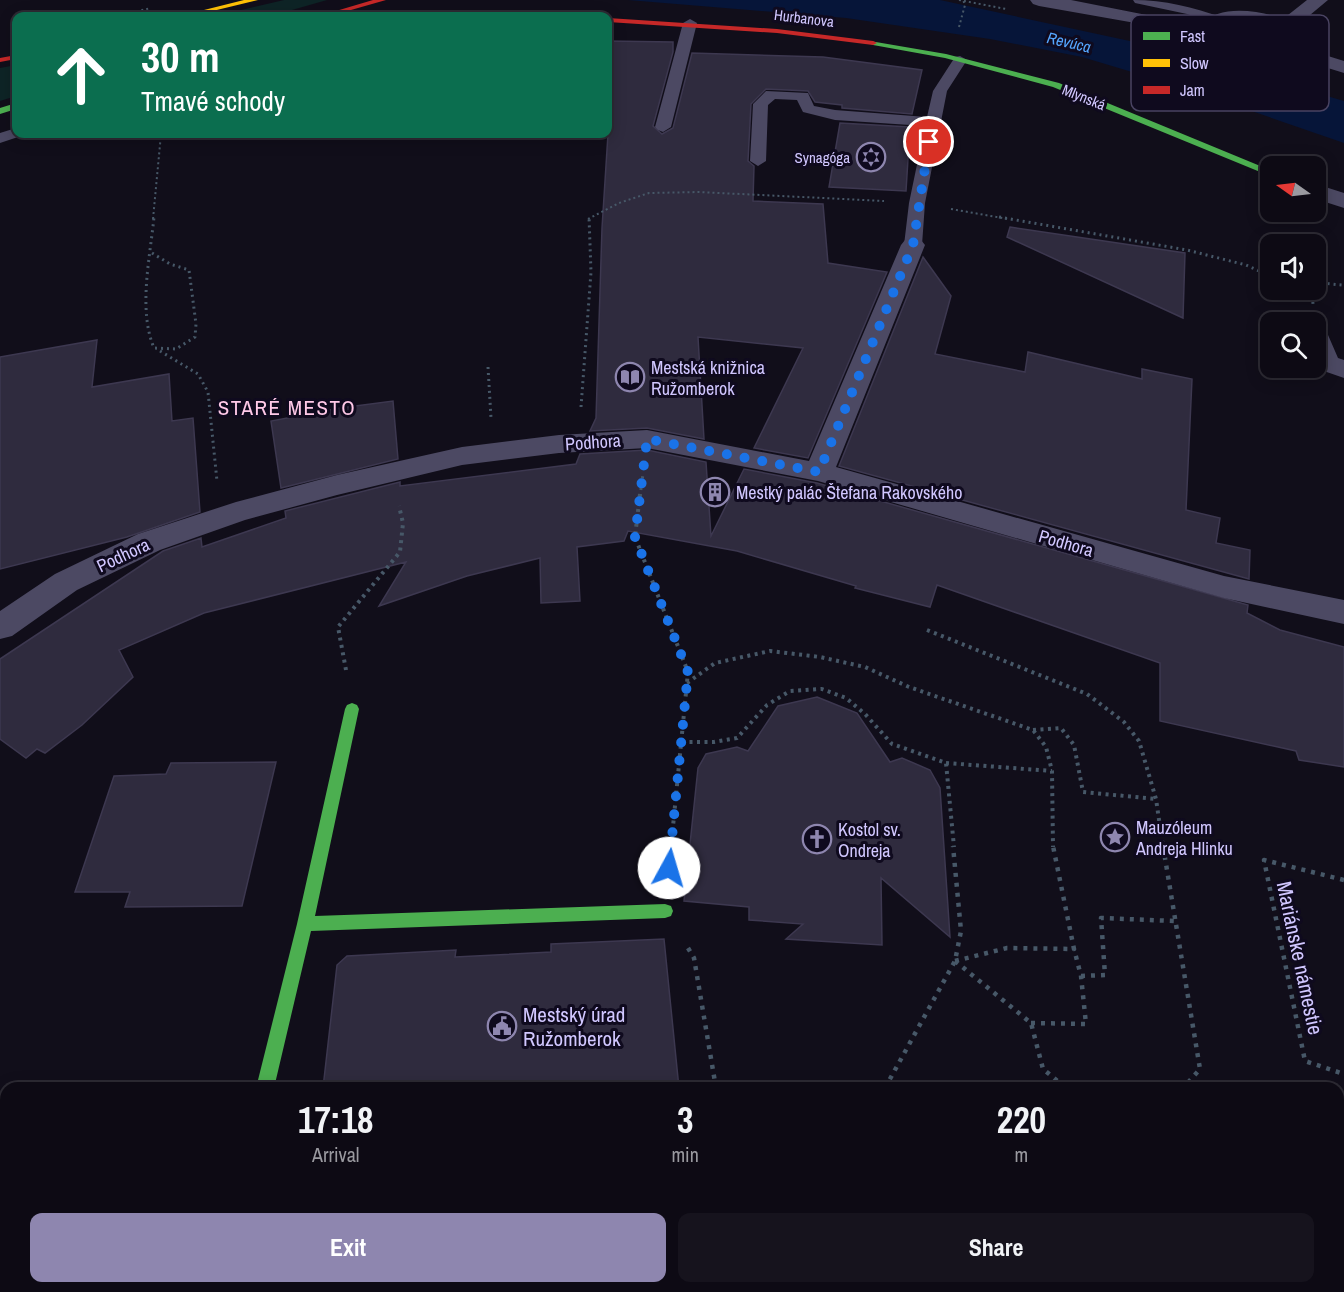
<!DOCTYPE html>
<html lang="en">
<head>
<meta charset="utf-8">
<style>
	body { margin:0; font-family:"Archivo Narrow",sans-serif; background:#16131d; color:#f1f3f6; height:100vh; display:flex; flex-direction:column; font-size:22px; white-space:nowrap }
	* { box-sizing:border-box; margin:0 }
	p { font-size:20px; color:#9a9aa0 }
	.icon { flex:none; width:33px; height:33px; fill:none; stroke:currentColor; stroke-width:2; stroke-linecap:round; stroke-linejoin:round }
	.map { position:relative; flex:1; overflow:hidden }
	.drawer { position:absolute; left:0px; top:1082px; width:1344px; height:212px; display:flex; flex-direction:column; background:#0d0a14; border-radius:18px 18px 0 0; box-shadow:0 3px 15px #0003,0 0 0 2px #2d2b34 }
	.drawer>* { flex:none }
	.hud { position:absolute; left:12px; top:12px; width:600px; height:126px; border-radius:12px; box-shadow:0 3px 15px #0003,0 0 0 2px #2d2b34; background:#0b6e4f; color:#fff; overflow:hidden }
	.needle { width:39px; rotate:284deg }
	.controls { position:absolute; left:1260px; top:156px; display:grid; gap:12px }
	.controls a { display:grid; place-items:center; width:66px; height:66px; border-radius:12px; background:#0d0a14; box-shadow:0 3px 15px #0003,0 0 0 2px #2d2b34; font-size:30px }
	.pin { position:absolute; display:grid; place-items:center; width:51px; height:51px; color:#fff; margin:-26px; border:3px solid #fff; border-radius:50%; box-shadow:0 2px 6px #0007 }
	.me { position:absolute; width:66px; margin:-33px; rotate:6deg; stroke-linejoin:round; filter:drop-shadow(0 0 4px #0008) }
	.turn { display:flex; align-items:center; gap:21px; height:126px; padding:0 30px; font-size:27px }
	.turn .icon { width:78px; height:78px; stroke-width:2.5 }
	.turn b { display:block; font-size:42px; line-height:51px }
	.eta { display:flex; justify-content:space-evenly; align-items:center; height:102px; text-align:center }
	.eta b { font-size:36px; font-weight:700; line-height:42px }
	.primary-button { display:flex; gap:12px; margin-top:auto; padding:12px 30px }
	.primary-button a { flex:1; height:69px; border-radius:12px; background:#8e86af; color:#fff; font-size:24px; font-weight:700; line-height:69px; text-align:center }
	.primary-button a+a { background:#16131d; color:#f1f3f6 }
	.map>svg:first-child { display:block }
	.green { fill:#0e2426 }
	.water { fill:#061539 }
	.building { fill:#2f2b3e; stroke:#3d3850; stroke-width:1.5 }
	.lines { fill:none; stroke-linecap:round; stroke-linejoin:round }
	.path-far3 { stroke:#475868; stroke-width:2; stroke-dasharray:2 3; stroke-linecap:butt }
	.path-far2 { stroke:#475868; stroke-width:3; stroke-dasharray:2 4; stroke-linecap:butt }
	.path-far1 { stroke:#475868; stroke-width:4; stroke-dasharray:3 4.5; stroke-linecap:butt }
	.path { stroke:#475868; stroke-width:4.5; stroke-dasharray:4 6; stroke-linecap:butt }
	.lane { fill:#4c4963; fill-rule:evenodd }
	.street { fill:#4c4963; fill-rule:evenodd }
	.fast { fill:#4caf50; fill-rule:evenodd }
	.slow { fill:#ffc107; fill-rule:evenodd }
	.jam { fill:#c62828; fill-rule:evenodd }
	.route { stroke:#1a73e8; stroke-width:10; stroke-dasharray:0 18 }
	.labels { text-anchor:middle; dominant-baseline:central; stroke-width:6; stroke-linejoin:round; paint-order:stroke }
	.far-street-label { font-size:15px; fill:#d1c7ff; stroke:#0f0a1e }
	.far-poi-label { font-size:15px; fill:#d1c7ff; stroke:#0f0a1e; text-anchor:end }
	.far-water-label { font-size:16px; font-style:italic; fill:#55a6ff; stroke:#0f0a1e }
	.poi-label { font-size:18px; fill:#d1c7ff; stroke:#0f0a1e; text-anchor:start }
	.street-label { font-size:18px; fill:#d1c7ff; stroke:#0f0a1e }
	.quarter-label { font-size:21px; letter-spacing:1.5px; fill:#ffc9e8; stroke:#0f0a1e }
	.near-street-label { font-size:21px; fill:#d1c7ff; stroke:#0f0a1e }
	.near-poi-label { font-size:21px; fill:#d1c7ff; stroke:#0f0a1e; text-anchor:start }
	.key { fill:#0f0a1e; stroke:#494362; stroke-width:1.5 }
	.key-label { font-size:16px; fill:#d1c7ff }
</style>
</head>
<body>
<div class="map">
<svg width="1344" height="1292" viewBox="0 0 1344 1292">
	<rect width="100%" height="100%" fill="#110e1a"/>
	<path class="green" d="M284 0H327L271 16H216Z
		M16 65V96L0 101V68Z"/>
	<path class="water" d="M628 0H940L1167 49 1344 101V143L1182 87 1082 57 990 39 846 18Z"/>
	<path class="building" d="M608 41 673 42V52L653 126 662 134 673 128 692 53 823 57 922 70 912 114 842 108V105L815 102 808 91 766 89 751 104 748 161 754 166 753 201 823 204 828 263 887 272 808 458 754 448 803 348 698 337 704 439 647 428 590 431 596 418 602 228 608 134Z
		M840 123 910 127 906 191 829 187Z
		M1010 227 1185 253 1183 318 1007 237Z
		M923 257 951 296 935 354 1025 372 1028 352 1142 379V369L1192 379 1186 510 1220 518 1216 543 1250 550 1249 579 839 466Z
		M97 340 92 387 169 374 172 421 193 418 200 512 127 537 0 569V357Z
		M393 401 398 459 281 488 271 421 340 408Z
		M647 450 706 462 711 536 744 469 817 483 1248 605 1247 613 1280 630 1344 647V767L1299 760 1296 751 1160 721V663L937 585 930 607 855 588 856 586 737 551 628 531 624 541 577 547 580 601 541 603 540 558 467 576 379 606 406 562 204 613 119 650 133 677 82 725 45 753 37 749 26 758 0 739V659L163 551 201 538 202 547 286 518 285 511 400 482V486L576 464 580 454Z
		M817 697 857 713 890 762 902 758 930 770 940 788 950 937 881 878 882 945 786 939 803 924 749 920V907L684 901 698 768 706 754 737 747 748 751 778 706Z
		M276 762 242 906 125 907 130 892H75L114 776 166 774 171 763Z
		M664 939 679 1088H323L337 965 347 956 456 950 455 957 551 952V944Z"/>
	<g class="lines">
		<path class="path-far3" d="M959 0 1006 9
			M117 16 151 8
			M959 27 965 5 963 0
			M951 209 1008 219
			M153 219 161 134
			M588 219 619 203 649 193 699 192 884 201"/>
		<path class="path-far2" d="M999 217 1187 250 1246 265 1270 276
			M152 253 170 264 189 270 196 324 195 337 176 349 154 348C138 310 150 258 154 217
			M1316 285 1321 283 1342 285
			M1312 290 1313 304
			M160 351 198 374 208 392 217 481
			M488 367 491 418
			M581 407 591 272 589 217
			M640 496 643 474"/>
		<path class="path-far1" d="M640 494 635 537 688 672 671 847
			M927 630 1087 694 1124 722 1139 741 1156 799 1163 847
			M346 670 338 627 400 552 403 523 399 506
			M687 683 715 663 770 651 820 657 865 667 909 687 1033 730 1046 747 1052 771 1053 847
			M1033 730 1061 728 1074 745 1083 792 1156 799
			M682 742H714L737 738 767 705 790 691 822 689 846 698 865 714 892 744 946 763 954 847
			M946 763 1052 771"/>
		<path class="path" d="M1163 846 1200 1069 1183 1088
			M669 869 671 846
			M1344 880 1264 860 1305 1061 1344 1074
			M688 948 694 958 716 1088
			M955 961 1007 948 1074 949 1053 846
			M955 961 1031 1023 1043 1069 1066 1088
			M1081 976 1105 975 1101 918 1174 921
			M1031 1023 1086 1024 1081 976 1074 949
			M885 1088 955 961 961 931 953 846
			M1338 1187H1344
			M749 1287 750 1292
			M773 1292 776 1287
			M1090 1292 1094 1287"/>
		<path class="lane" d="M1133 0C1165 0 1193 7 1223 18L1225 21 1218 25 1187 14 1135 3Z
			M690 19 697 23 671 127 663 132 658 130 655 127 683 23Z
			M960 56 967 60 947 91 925 203 922 245 919 249H907L904 245 909 203 925 126 835 120 803 112 797 100 775 99 768 105 766 161 758 166 750 161 753 104 766 91 808 93 814 106 835 110 927 117 933 91 955 57Z
			M16 128V134H23L21 136 0 143V133Z"/>
		<path class="street" d="M1030 0H1071L1202 26C1217 3 1261 11 1283 19L1307 0H1328L1298 25 1307 31 1316 45 1312 51 1344 61V73L1302 60 1278 65 1240 61 1217 53 1194 36 1141 24 1039 6 1033 4ZM1238 23C1259 24 1284 26 1296 45 1280 63 1231 50 1216 34L1220 28Z
			M1316 184 1344 193V208L1316 199Z
			M913 238 921 240 925 245 836 467 1224 576 1344 600V624L1224 598 818 481 647 448 559 453 462 465 337 495 245 520 160 550 77 590 12 636 0 639V611L55 574 138 534 236 502 337 475 462 447 559 435 647 430 809 461 901 245 905 240Z
			M1316 326 1325 328 1338 358 1344 360V378L1318 369 1316 366Z
			M0 1169H6V1215H0Z
			M205 1287H253L252 1292H204Z"/>
		<path class="fast" d="M870 41 946 54 1059 83 1270 170V176L1053 87 945 58 873 45 869 43Z
			M16 103V109L0 114V108Z
			M352 703 357 705 359 709 315 916 665 904 671 906 673 911 671 916 665 918 311 931 274 1088H256L297 924 345 709 347 705Z"/>
		<path class="slow" d="M244 0H258L192 16H180Z"/>
		<path class="jam" d="M373 0H386L330 16H319Z
			M608 18 777 29 873 41 877 43 873 45 777 33 608 22Z
			M16 55V59L0 62V58Z"/>
	</g>
	<g class="lines">
		<path class="route" d="M669 868 688 672 635 537 647 439 819 472 913 245 929 142"/>
	</g>
	<defs>
		<g id="synagogue-ring" transform="scale(1.5)"><circle r="9.5" fill="#0f0a1e" stroke="#8e86af" stroke-width="1.5"/><path d="M0-6.5L5.6 3.2H-5.6ZM0 6.5L5.6-3.2H-5.6Z" fill="#8e86af"/></g>
		<g id="library-ring" transform="scale(1.5)"><circle r="9.5" fill="#0f0a1e" stroke="#8e86af" stroke-width="1.5"/><path d="M-6-4Q-3-5.5-.7-3.5V5Q-3 3-6 4ZM6-4Q3-5.5 .7-3.5V5Q3 3 6 4Z" fill="#8e86af"/></g>
		<g id="building-ring" transform="scale(1.5)"><circle r="9.5" fill="#0f0a1e" stroke="#8e86af" stroke-width="1.5"/><path d="M-4-6H4V6H1V3H-1V6H-4ZM-2.5-4.3h1.7v1.8h-1.7ZM.8-4.3h1.7v1.8H.8ZM-2.5-1h1.7V.8h-1.7ZM.8-1h1.7V.8H.8Z" fill="#8e86af"/></g>
		<g id="sight-ring" transform="scale(1.5)"><circle r="9.5" fill="#0f0a1e" stroke="#8e86af" stroke-width="1.5"/><path d="M0-6L1.8-2.2L6-1.7L2.9 1.2L3.7 5.4L0 3.3L-3.7 5.4L-2.9 1.2L-6-1.7L-1.8-2.2Z" fill="#8e86af"/></g>
		<g id="church-ring" transform="scale(1.5)"><circle r="9.5" fill="#0f0a1e" stroke="#8e86af" stroke-width="1.5"/><path d="M-1.2-6h2.4v3.5h3.3v2.4h-3.3V6h-2.4V-.1h-3.3v-2.4h3.3Z" fill="#8e86af"/></g>
		<g id="civic-ring" transform="scale(1.5)"><circle r="9.5" fill="#0f0a1e" stroke="#8e86af" stroke-width="1.5"/><path d="M-.6-6.5H3V-4.5H.6V-3L4-1V1h2V6H-6V1h2V-1L-.6-3ZM-1.2 2.5V6h2.4V2.5Z" fill="#8e86af"/></g>
	</defs>
	<g fill-rule="evenodd">
		<use href="#synagogue-ring" x="871" y="157"/>
		<use href="#library-ring" x="630" y="377"/>
		<use href="#building-ring" x="715" y="492"/>
		<use href="#sight-ring" x="1115" y="837"/>
		<use href="#church-ring" x="817" y="839"/>
		<use href="#civic-ring" x="502" y="1026"/>
	</g>
	<g class="labels">
		<g class="far-street-label">
			<text transform="translate(804 18) rotate(7)">Hurbanova</text>
			<text transform="translate(1084 97) rotate(22)">Mlynská</text>
		</g>
		<g class="far-poi-label">
			<text x="850" y="157">Synagóga</text>
		</g>
		<g class="far-water-label">
			<text transform="translate(1069 42) rotate(13)">Revúca</text>
		</g>
		<g class="poi-label">
			<text x="651" y="367">Mestská knižnica<tspan x="651" dy="21">Ružomberok</tspan></text>
			<text x="736" y="492">Mestký palác Štefana Rakovského</text>
			<text x="1136" y="827">Mauzóleum<tspan x="1136" dy="21">Andreja Hlinku</tspan></text>
			<text x="838" y="829">Kostol sv.<tspan x="838" dy="21">Ondreja</tspan></text>
		</g>
		<g class="street-label">
			<text transform="translate(593 442) rotate(-4)">Podhora</text>
			<text transform="translate(1066 543) rotate(16)">Podhora</text>
			<text transform="translate(123 555) rotate(-25)">Podhora</text>
		</g>
		<g class="quarter-label">
			<text x="287" y="407">STARÉ MESTO</text>
		</g>
		<g class="near-street-label">
			<text transform="translate(1300 958) rotate(78)">Mariánske námestie</text>
		</g>
		<g class="near-poi-label">
			<text x="523" y="1014">Mestský úrad<tspan x="523" dy="24">Ružomberok</tspan></text>
		</g>
	</g>
	<rect x="1131" y="15" width="198" height="96" rx="9" class="key"/>
	<rect x="1143" y="32" width="27" height="8" fill="#4caf50"/>
	<rect x="1143" y="59" width="27" height="8" fill="#ffc107"/>
	<rect x="1143" y="86" width="27" height="8" fill="#c62828"/>
	<g class="key-label">
		<text x="1180" y="42">Fast</text>
		<text x="1180" y="69">Slow</text>
		<text x="1180" y="96">Jam</text>
	</g>
</svg>
<div class="controls">
<a><svg class="needle" viewBox="-14 -14 28 28"><path d="M0-13l5 13h-10z" fill="#e53935"/><path d="M0 13l5-13h-10z" fill="#9a9aa0"/></svg></a>
<a><svg class="icon" aria-label="sound" viewBox="0 0 24 24"><path d="M4 9h4l5-4v14l-5-4H4zM17 9q2 3 0 6"/></svg></a>
<a><svg class="icon" aria-label="search" viewBox="0 0 24 24"><circle cx="10" cy="10" r="6"/><path d="M15 15l6 6"/></svg></a>
</div>
<div class="pin" style="left:929px;top:142px;background:#d93025"><svg class="icon" aria-label="arrive" viewBox="0 0 24 24"><path d="M6 21V4h12l-3 4 3 4H6"/></svg></div>
<svg class="me" style="left:669px;top:868px" viewBox="-20 -20 40 40"><circle r="19" fill="#fff"/><path d="M0-13L10 11 0 6-10 11z" fill="#1a73e8"/></svg>
<div class="hud">
<div class="turn"><svg class="icon" aria-label="ahead" viewBox="0 0 24 24"><path d="M12 20V5M6 11l6-6 6 6"/></svg><div><b>30 m</b>Tmavé schody</div></div>
</div>
<section class="drawer">
<div class="eta">
<div><b>17:18</b><p>Arrival</p></div>
<div><b>3</b><p>min</p></div>
<div><b>220</b><p>m</p></div>
</div>
<div class="primary-button"><a>Exit</a><a>Share</a></div>
</section>
</div>
</body>
</html>
